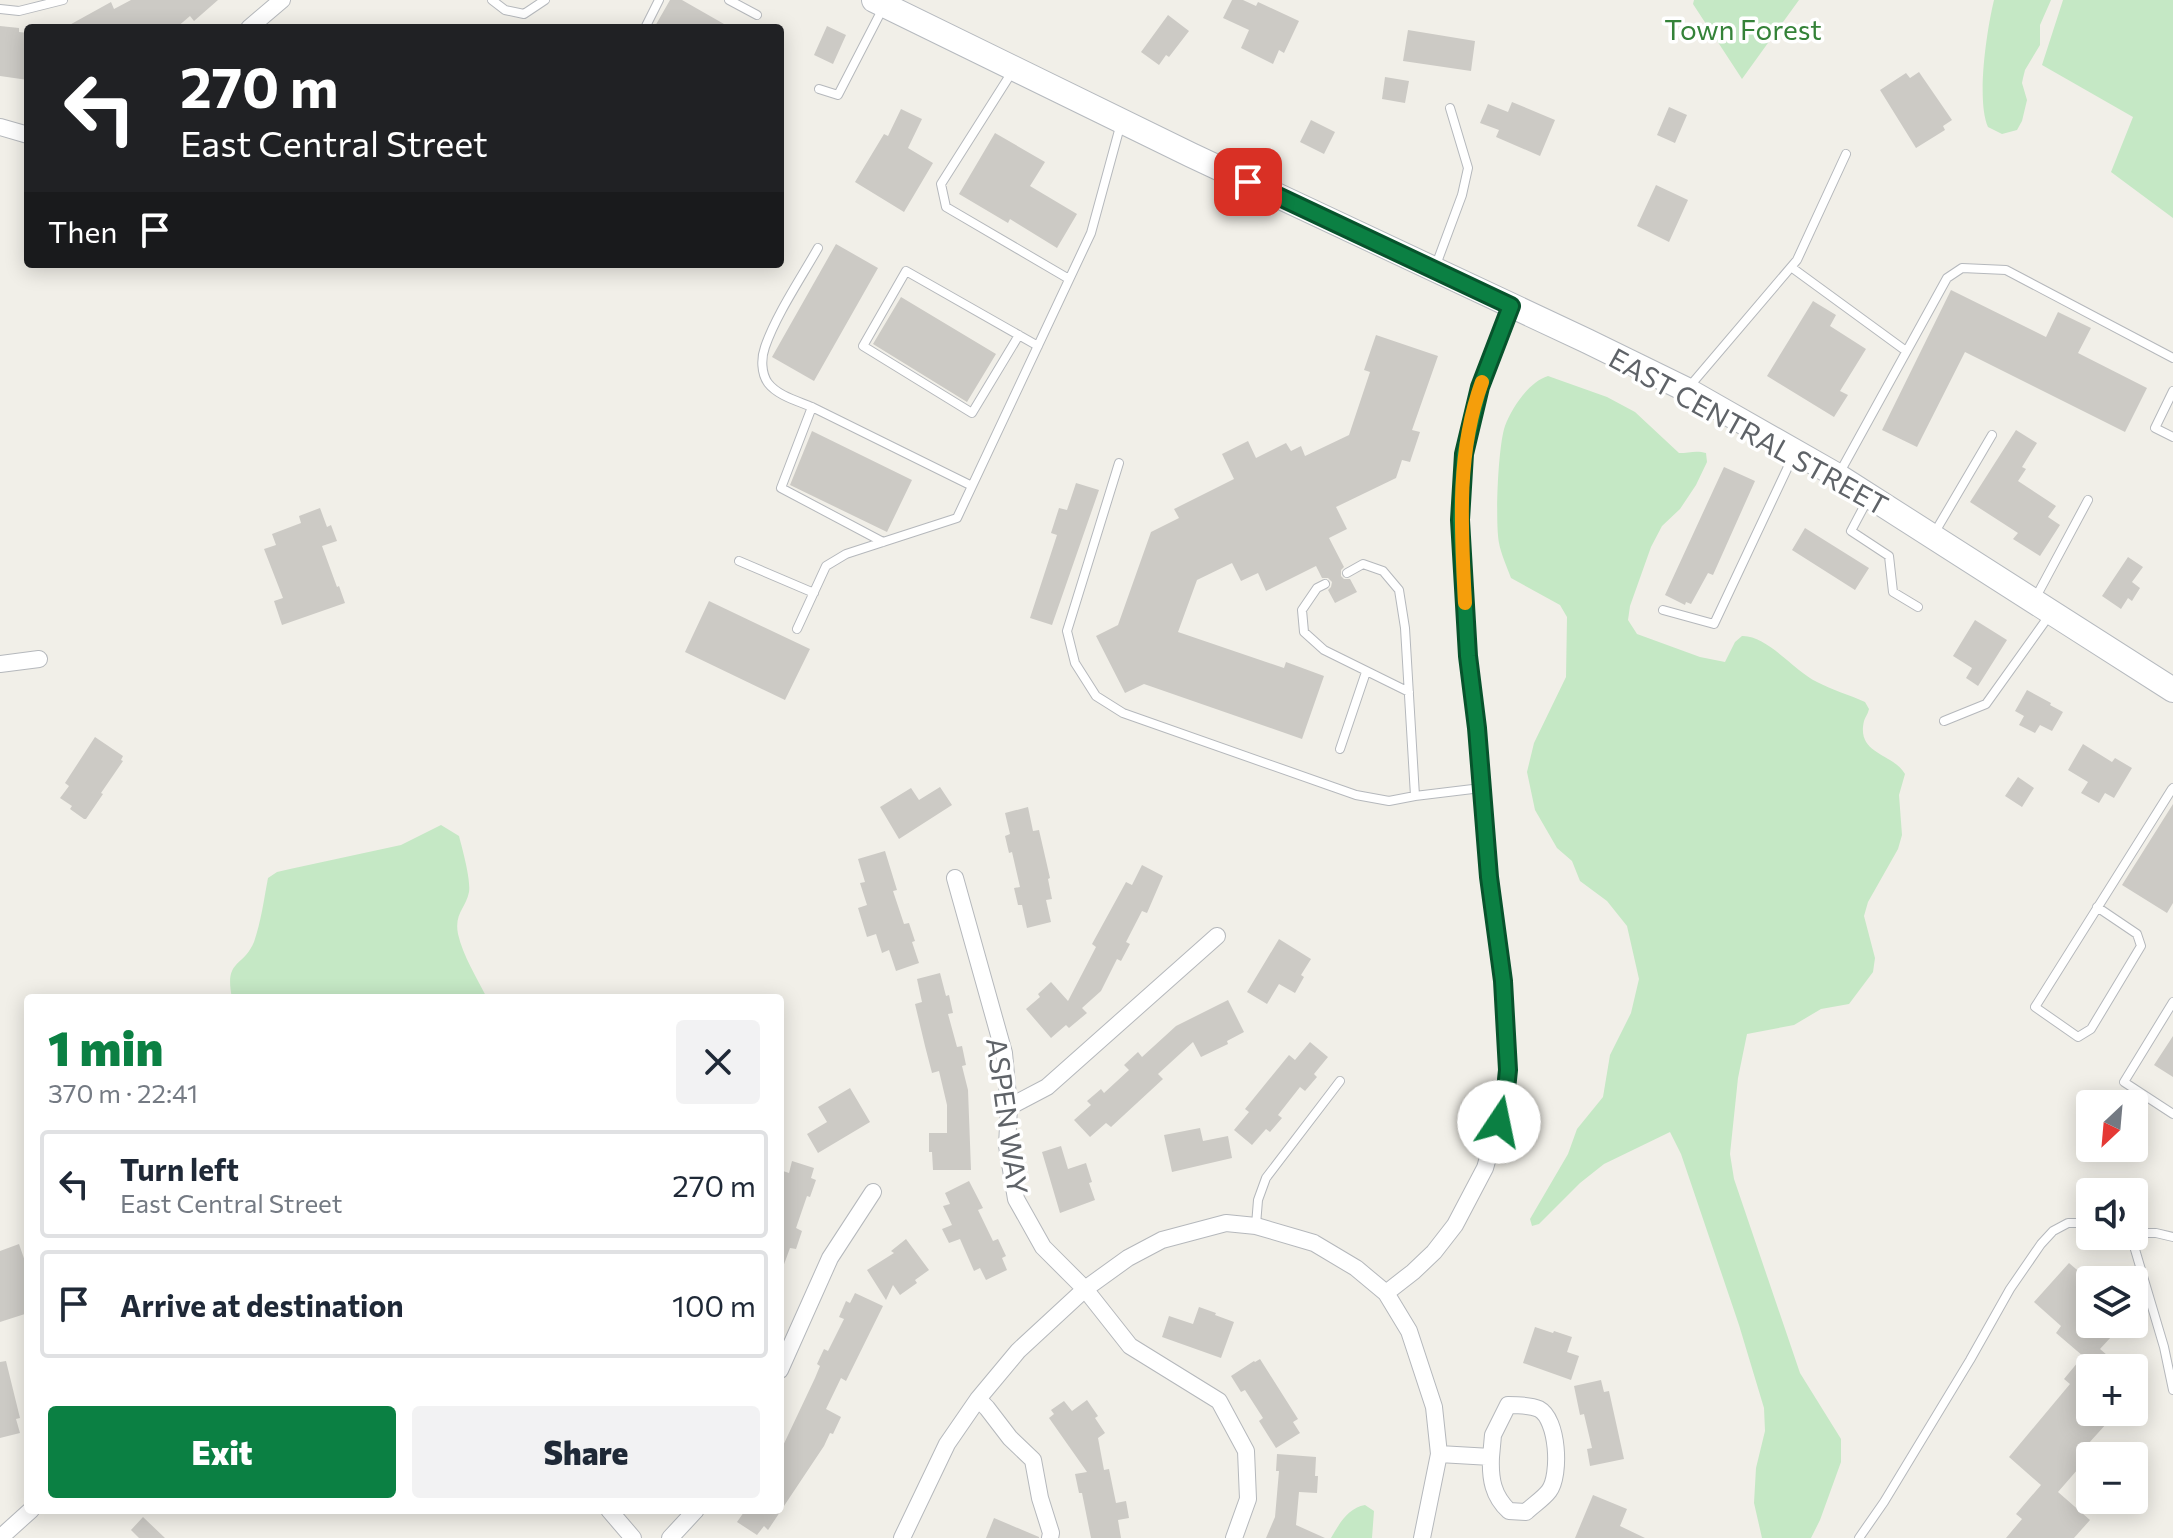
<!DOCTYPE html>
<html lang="en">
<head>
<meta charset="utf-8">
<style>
	body { margin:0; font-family:Commissioner,sans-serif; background:#f2f2f3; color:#1f2937; height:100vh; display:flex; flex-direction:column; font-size:30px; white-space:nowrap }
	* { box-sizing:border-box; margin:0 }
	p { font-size:26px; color:#747a83 }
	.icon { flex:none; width:44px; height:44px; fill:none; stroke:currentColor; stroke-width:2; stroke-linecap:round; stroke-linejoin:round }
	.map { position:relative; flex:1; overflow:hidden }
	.sheet { position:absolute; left:24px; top:994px; width:760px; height:520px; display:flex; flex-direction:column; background:#fff; border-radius:8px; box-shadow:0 4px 20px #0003 }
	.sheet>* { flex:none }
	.guide { position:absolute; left:24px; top:24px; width:760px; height:244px; border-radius:8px; box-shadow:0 4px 20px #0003; background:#202124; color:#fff; overflow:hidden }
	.needle { width:52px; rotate:206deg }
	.tools { position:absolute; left:2076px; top:1090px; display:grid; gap:16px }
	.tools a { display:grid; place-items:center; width:72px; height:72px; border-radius:8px; background:#fff; box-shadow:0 4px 20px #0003; font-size:40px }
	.pin { position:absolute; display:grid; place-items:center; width:68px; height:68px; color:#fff; margin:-34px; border-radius:16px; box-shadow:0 4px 12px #0006 }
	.me { position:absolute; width:88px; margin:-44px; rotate:11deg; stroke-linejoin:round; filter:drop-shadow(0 0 6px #0008) }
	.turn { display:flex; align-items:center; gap:28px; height:168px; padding:0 24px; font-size:36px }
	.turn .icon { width:104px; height:104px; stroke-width:2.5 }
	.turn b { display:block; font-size:56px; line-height:68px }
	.then { display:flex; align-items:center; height:76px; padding:0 24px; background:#0003; gap:16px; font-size:30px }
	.round { display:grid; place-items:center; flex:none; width:84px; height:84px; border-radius:8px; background:#f2f2f3 }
	.overview { display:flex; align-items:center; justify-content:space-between; height:136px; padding:0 24px }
	h1 { font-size:48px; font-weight:800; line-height:60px; color:#0b8043 }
	.cta { display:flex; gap:16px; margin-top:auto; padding:16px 24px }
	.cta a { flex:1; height:92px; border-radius:8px; background:#0b8043; color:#fff; font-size:32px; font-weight:800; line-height:92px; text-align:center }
	.cta a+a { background:#f2f2f3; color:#1f2937 }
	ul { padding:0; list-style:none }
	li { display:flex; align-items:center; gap:24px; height:108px; margin:0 16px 12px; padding:0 8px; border:4px solid #e0e1e3; border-radius:8px }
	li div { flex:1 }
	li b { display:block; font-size:30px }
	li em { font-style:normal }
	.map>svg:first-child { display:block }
	.green { fill:#c5e8c5 }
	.building { fill:#cccac5 }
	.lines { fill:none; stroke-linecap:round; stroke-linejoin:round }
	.service-casing { stroke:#b5b8bc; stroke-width:10 }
	.minor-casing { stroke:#b5b8bc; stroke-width:18 }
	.secondary-casing { stroke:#b6babf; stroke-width:26 }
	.service { stroke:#fff; stroke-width:8 }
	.minor { stroke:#fff; stroke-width:16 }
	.secondary { stroke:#fff; stroke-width:24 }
	.route-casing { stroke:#07532c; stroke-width:20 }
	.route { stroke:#0b8043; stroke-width:14 }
	.slow { stroke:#f59e0b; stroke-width:14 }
	.labels { text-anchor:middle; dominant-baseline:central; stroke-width:7; stroke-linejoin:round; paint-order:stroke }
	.park-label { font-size:28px; fill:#348238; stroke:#fff }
	.street-label { font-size:28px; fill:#5f6368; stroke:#fff }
</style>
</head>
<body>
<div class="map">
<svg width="2173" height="1538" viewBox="0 0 2173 1538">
	<rect width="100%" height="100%" fill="#f1efe8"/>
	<path class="green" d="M1694 0H1799L1742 79 1693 4Z
		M1994 0H2051L2040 25V45L2025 70 2023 78 2022 83 2027 100 2022 121 2017 130 2002 134 1988 127C1976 100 1987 29 1994 0Z
		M2063 0H2173V218L2111 172 2133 117 2042 65Z
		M1548 376 1607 397 1635 412 1679 453C1689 453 1696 450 1706 453L1707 462 1696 485 1680 509 1662 526 1651 547 1630 606 1628 620 1637 634 1700 657 1725 662 1735 642 1742 636C1767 635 1793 670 1817 682 1832 690 1850 695 1865 702L1869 709C1868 714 1865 717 1864 721 1856 755 1893 753 1905 774L1899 795 1902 835 1898 849 1868 902 1864 916 1875 958 1873 972 1849 1004 1821 1009 1794 1025 1747 1034 1738 1078 1730 1154 1734 1179 1800 1373 1841 1439V1462L1820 1520 1811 1538H1762L1754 1503 1756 1468 1765 1431 1764 1408 1739 1325 1681 1154 1670 1132 1604 1164 1580 1183 1539 1224 1532 1226 1530 1219 1568 1154 1577 1129 1603 1097 1610 1055 1631 1013 1639 979 1627 926 1607 901 1580 881 1572 861 1557 848 1535 810 1527 772 1534 743 1566 677 1567 617 1560 605 1511 578C1507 567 1501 554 1499 543 1495 522 1498 446 1505 426 1512 407 1529 382 1548 376Z
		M441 825 459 836C462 848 471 879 469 892 466 908 454 913 458 934 463 956 477 978 487 998H366L358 995 311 998H232C224 959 243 968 254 942 261 922 264 899 268 878L277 872 290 869 401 845Z
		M1365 1505 1374 1511 1372 1538H1331C1339 1524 1348 1508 1365 1505Z"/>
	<path class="building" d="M131 0H218L194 21 190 16 176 28H64L111 2 114 9Z
		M670 0H682L731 28H654Z
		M1232 0H1243L1256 6 1258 2 1299 21 1284 53 1279 50 1273 64 1241 48 1249 30 1223 18Z
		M1168 15 1189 31 1169 57 1166 55 1159 65 1141 52Z
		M0 26 19 28V32L28 33V80L0 76Z
		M827 26 846 35 833 64 814 55Z
		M1408 30 1475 41 1471 71 1403 61Z
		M1919 72 1952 120 1943 126 1945 130 1916 148 1880 90 1906 73 1910 78Z
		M1385 77 1409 81 1405 103 1382 99Z
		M1512 102 1555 120 1540 156 1496 137 1499 130 1480 123 1488 104 1508 112Z
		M1669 107 1687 115 1675 143 1657 135Z
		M901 109 922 119 908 148 933 163 904 212 855 182 884 134 888 136Z
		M1311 120 1335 132 1324 154 1300 142Z
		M995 133 1045 162 1030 186 1077 214 1057 248 1010 219 1008 223 959 194Z
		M1656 185 1688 200 1669 242 1637 226Z
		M836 244 878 268 814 381 772 357Z
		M1951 290 2046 337 2058 312 2091 328 2078 353 2147 388 2125 432 1965 352 1917 447 1882 430Z
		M901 297 996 354 967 402 873 344Z
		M1813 301 1836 315 1830 326 1866 349 1840 391 1848 395 1834 417 1767 376Z
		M1376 335 1438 356 1412 430 1420 432 1410 462 1402 460 1396 478 1336 507 1347 529 1329 538 1344 567 1341 570V576L1344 579H1350L1357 592 1335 603 1328 590 1331 587 1332 582 1328 578H1322L1316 566 1266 591 1258 573 1241 581 1232 563 1197 580 1178 632 1284 668 1286 662 1324 676 1302 739 1144 684 1125 693 1096 636 1118 625 1151 532 1179 518 1174 509 1234 479 1222 454 1248 441 1256 458 1286 443 1291 451 1301 446 1305 456 1349 435 1370 372 1364 370Z
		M2016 430 2037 443 2022 467 2026 469 2018 481 2056 506 2048 517 2060 525 2040 556 2013 539 2018 533 1970 502Z
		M812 431 912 480 887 532 790 485Z
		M1724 467 1755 481 1713 575 1708 573 1691 604 1686 602 1685 605 1665 595Z
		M1076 483 1099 490 1052 625 1030 618 1057 535 1051 533 1059 508 1067 510Z
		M320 508 327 527 331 525 337 541 322 546 337 587 339 586 345 603 282 625 274 601 283 598 264 549 276 545 272 534 301 523 299 516Z
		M1805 528 1869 568 1855 590 1792 550Z
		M2128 557 2143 567 2132 582 2140 588 2132 601 2128 598 2121 609 2102 596Z
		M709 601 810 649 785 700 685 652Z
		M1975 620 2007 640 1978 686 1966 678 1972 668 1953 656Z
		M2027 690 2051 703 2050 705 2063 712 2052 731 2040 725 2035 733 2019 725 2024 716 2015 711Z
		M95 737 123 756 121 760 123 761 101 793 103 794 86 819H84L70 809 72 806 60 798 69 786 65 783Z
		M2083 744 2112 762 2115 758 2132 768 2114 798 2105 793 2099 803 2081 793 2088 782 2068 770Z
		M2018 777 2034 788 2022 807 2005 796Z
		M940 787 952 805 899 839 880 807 911 788 919 800Z
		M2173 804V903L2167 913 2122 885Z
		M1028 807 1033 831 1039 830 1050 878 1048 879 1052 899 1046 900 1051 922 1027 928 1022 905H1018L1014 888 1020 887 1012 852 1009 853 1005 836 1010 834 1005 813Z
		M885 851 897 890 893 891 904 924 909 923 915 941 912 942 919 963 896 971 889 950 882 953 876 934 867 937 858 908 867 905 860 883 865 882 858 859Z
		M1142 865 1163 876 1147 913 1142 911 1126 942 1130 944 1121 961 1117 959 1101 991 1082 1008 1087 1013 1069 1028 1066 1025 1051 1038 1026 1009 1040 997 1038 994 1051 982 1068 1001 1096 947 1092 944 1126 882 1132 885Z
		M1279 939 1311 959 1301 975 1304 977 1295 993 1279 984 1267 1004 1247 992Z
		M940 973 946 996 949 995 953 1013 948 1014 957 1047 962 1046 966 1065 962 1066 968 1090 971 1170H933L932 1152H929V1133H947V1105L939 1071 932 1073 925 1046 915 1004 922 1002 917 979Z
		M1228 1000 1244 1032 1227 1041 1228 1044 1201 1057 1193 1042 1158 1074 1163 1079 1111 1127 1106 1123 1090 1137 1074 1120 1091 1105 1087 1101 1101 1089 1104 1093 1129 1070 1124 1065 1138 1052 1142 1057 1176 1026Z
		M2173 1036V1077L2154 1065Z
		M1310 1042 1328 1057 1314 1074 1317 1077 1305 1091 1300 1087 1278 1115 1282 1118 1270 1132 1266 1129 1252 1145 1234 1130 1249 1112 1245 1109 1289 1055 1295 1060Z
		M850 1088 870 1122 818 1153 807 1134 827 1122 818 1107Z
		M1200 1128 1203 1141 1228 1136 1232 1158 1172 1172 1164 1135Z
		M1061 1146 1068 1169 1086 1163 1092 1182 1089 1183 1095 1200 1060 1213 1042 1152Z
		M792 1161 814 1168 811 1178 816 1180 810 1197 807 1196 796 1228 802 1231 796 1249 790 1248 783 1267H780V1170L789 1173Z
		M969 1181 983 1208 978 1210 993 1241 998 1239 1006 1256 1002 1258 1007 1270 986 1280 980 1268 974 1271 960 1239 949 1243 942 1229 952 1225 943 1206 950 1204 945 1193Z
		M906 1239 929 1270 915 1280 917 1283 900 1295 893 1285 886 1300 867 1270 894 1253 891 1251Z
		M19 1244 28 1270V1313L0 1322V1251Z
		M2069 1263 2090 1281V1324H2123L2100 1349 2122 1368H2090V1412H2117L2078 1455 2085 1461 2058 1492 2090 1520 2074 1538H2006L2022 1519 2016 1514 2041 1485 2009 1457 2070 1384 2064 1379 2083 1356 2056 1333 2061 1326 2034 1302Z
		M855 1293 883 1306 846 1381 841 1378 826 1409 841 1417 833 1434 830 1433 824 1446 768 1530 764 1526 757 1535 737 1522 744 1512 741 1510H780V1452L815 1378 820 1366 817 1364 824 1349 828 1351 844 1319 839 1317 846 1301 850 1303Z
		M1199 1307 1216 1313 1215 1315 1234 1322 1221 1358 1162 1337 1169 1316 1193 1324Z
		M1535 1327 1553 1333 1554 1331 1572 1337 1567 1352 1579 1356 1571 1380 1523 1363Z
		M1260 1359 1298 1419 1293 1422 1300 1433 1276 1448 1259 1421 1263 1418 1245 1390 1241 1392 1231 1376 1254 1361 1255 1362Z
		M6 1361 20 1418 16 1419 20 1433 0 1438V1362Z
		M1601 1380 1604 1392 1609 1391 1624 1459 1590 1466 1587 1449 1592 1448 1584 1414 1580 1415 1574 1386Z
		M1087 1400 1098 1416 1095 1418 1105 1433 1098 1438 1104 1470 1109 1469 1116 1503 1126 1501 1129 1518 1118 1520 1121 1538H1091L1082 1493H1079L1075 1474 1087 1472 1049 1418 1054 1414 1051 1410 1064 1401 1072 1411Z
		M1277 1454 1316 1457 1315 1476H1318L1317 1493 1299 1492 1296 1525 1325 1538H1266L1275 1517 1279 1471H1276Z
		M1593 1495 1627 1509 1620 1526 1645 1538H1575Z
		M143 1517 165 1538H139L131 1530Z
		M994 1518 1039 1537V1538H986Z"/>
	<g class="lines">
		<g class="service-casing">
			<path id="service" d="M492 0 505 10 524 14 545 0
				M729 0 757 15
				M0 9 19 11 63 0
				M645 28 659 0
				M1012 72 941 184 946 207 1069 279
				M819 89 838 95 884 6
				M1436 265 1462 195 1468 168 1450 108
				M1791 267 1906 351
				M1019 335 972 413 863 346 906 271 1038 346
				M1689 387 1797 260 1846 154
				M2173 391 2155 428 2173 437
				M812 407C798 401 778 396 768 383 761 373 761 358 765 347 776 315 801 278 818 248
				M1119 463 1067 631 1075 663 1096 696 1123 713 1356 795 1389 801 1415 796 1481 788
				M1840 472 1947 278 1962 268 2006 270 2173 358
				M1869 497 1851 531 1889 556 1893 592 1918 607
				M1935 532 1992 435
				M883 542 781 488 812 407 972 486
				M739 561 814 593
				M1347 573 1363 564 1383 571 1399 590 1405 628 1415 796
				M1325 584 1317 588 1302 610 1304 632 1324 650 1409 692
				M2036 597 2088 500
				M1663 610 1714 624 1795 452
				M797 629 826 566 846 554 957 518 1091 233 1121 123
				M1944 721 1986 704 2051 613
				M1340 749 1366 672
				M2097 907 2137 934 2141 946 2091 1029 2078 1037 2035 1007 2172 789 2173 788
				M2173 1002 2124 1082 2173 1114
				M1256 1225 1258 1200 1266 1178 1340 1081
				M2134 1233H2156L2173 1237
				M2131 1236 2164 1347 2173 1390
				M1859 1538 1884 1502 1970 1360 2010 1289 2041 1244 2053 1231 2068 1223H2090"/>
		</g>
		<g class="minor-casing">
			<path id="minor" d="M249 28 282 0
				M0 127 28 135
				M0 664 39 659
				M955 878 1004 1053 1009 1107 1007 1146 1016 1199 1043 1247 1085 1289 1130 1346 1219 1401 1246 1451 1248 1499 1234 1538
				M1009 1107 1047 1087 1217 936
				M1386 1293 1413 1272 1434 1252 1455 1225 1485 1168 1505 1099 1508 1070 1503 981 1489 877 1477 728 1468 656 1460 520 1464 454 1480 387 1511 306
				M780 1370 830 1258 873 1192
				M978 1399 987 1408 1010 1438 1033 1460 1040 1498 1051 1533 1050 1538
				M1439 1454 1491 1457 1493 1435 1508 1405C1518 1405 1530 1405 1539 1409 1558 1419 1561 1475 1549 1491 1543 1499 1533 1505 1526 1512L1509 1511C1493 1496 1490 1479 1491 1457
				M609 1510 633 1538
				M0 1538 31 1510
				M670 1538 696 1510
				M902 1538 947 1444 978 1399 1018 1351 1085 1289 1128 1258 1162 1240 1226 1223 1256 1226 1314 1243 1356 1268 1386 1293 1409 1331 1434 1407 1439 1454 1422 1538"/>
		</g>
		<g class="secondary-casing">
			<path id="secondary" d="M874 0 1191 155 1587 341 1687 390 1838 476 2173 690"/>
		</g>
		<use href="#service" class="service"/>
		<use href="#minor" class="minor"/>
		<use href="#secondary" class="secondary"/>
	</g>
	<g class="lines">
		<g class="route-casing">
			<path id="route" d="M1248 182 1511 306 1480 387 1464 454 1460 520 1468 656 1477 728 1489 877 1503 981 1508 1070 1505 1099 1499 1122"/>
		</g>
		<use href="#route" class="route"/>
		<path class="slow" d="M1465 603C1461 528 1456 453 1482 382"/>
	</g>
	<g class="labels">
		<g class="park-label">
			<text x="1743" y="29">Town Forest</text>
		</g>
		<g class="street-label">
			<text transform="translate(1749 431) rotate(29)">EAST CENTRAL STREET</text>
			<text transform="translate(1008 1116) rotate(82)">ASPEN WAY</text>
		</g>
	</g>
</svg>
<div class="tools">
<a><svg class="needle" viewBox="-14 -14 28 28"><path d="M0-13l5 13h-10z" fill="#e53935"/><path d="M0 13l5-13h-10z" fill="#747a83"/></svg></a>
<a><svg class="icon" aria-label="sound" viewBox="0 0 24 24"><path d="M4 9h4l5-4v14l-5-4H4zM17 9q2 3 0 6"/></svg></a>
<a><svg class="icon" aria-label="layers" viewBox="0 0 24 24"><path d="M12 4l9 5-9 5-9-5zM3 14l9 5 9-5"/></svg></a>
<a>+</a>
<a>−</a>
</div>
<div class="pin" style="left:1248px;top:182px;background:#d93025"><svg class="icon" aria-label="arrive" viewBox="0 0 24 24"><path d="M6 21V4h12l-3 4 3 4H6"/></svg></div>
<svg class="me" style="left:1499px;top:1122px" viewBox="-20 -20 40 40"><circle r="19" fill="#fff"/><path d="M0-13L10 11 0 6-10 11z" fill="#0b8043"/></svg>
<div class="guide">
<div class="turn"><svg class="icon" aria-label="left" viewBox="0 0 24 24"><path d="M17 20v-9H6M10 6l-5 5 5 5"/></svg><div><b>270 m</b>East Central Street</div></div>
<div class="then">Then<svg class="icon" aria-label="arrive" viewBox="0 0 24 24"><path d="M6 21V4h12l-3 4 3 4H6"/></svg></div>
</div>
<section class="sheet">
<div class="overview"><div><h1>1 min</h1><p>370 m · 22:41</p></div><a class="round"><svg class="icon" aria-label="close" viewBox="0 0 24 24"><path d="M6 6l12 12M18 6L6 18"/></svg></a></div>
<ul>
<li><svg class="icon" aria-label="left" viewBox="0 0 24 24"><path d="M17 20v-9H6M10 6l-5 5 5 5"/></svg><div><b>Turn left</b><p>East Central Street</p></div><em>270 m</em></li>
<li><svg class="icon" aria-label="arrive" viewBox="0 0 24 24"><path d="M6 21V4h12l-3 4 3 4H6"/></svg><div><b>Arrive at destination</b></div><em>100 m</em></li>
</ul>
<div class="cta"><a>Exit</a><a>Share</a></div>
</section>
</div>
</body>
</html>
